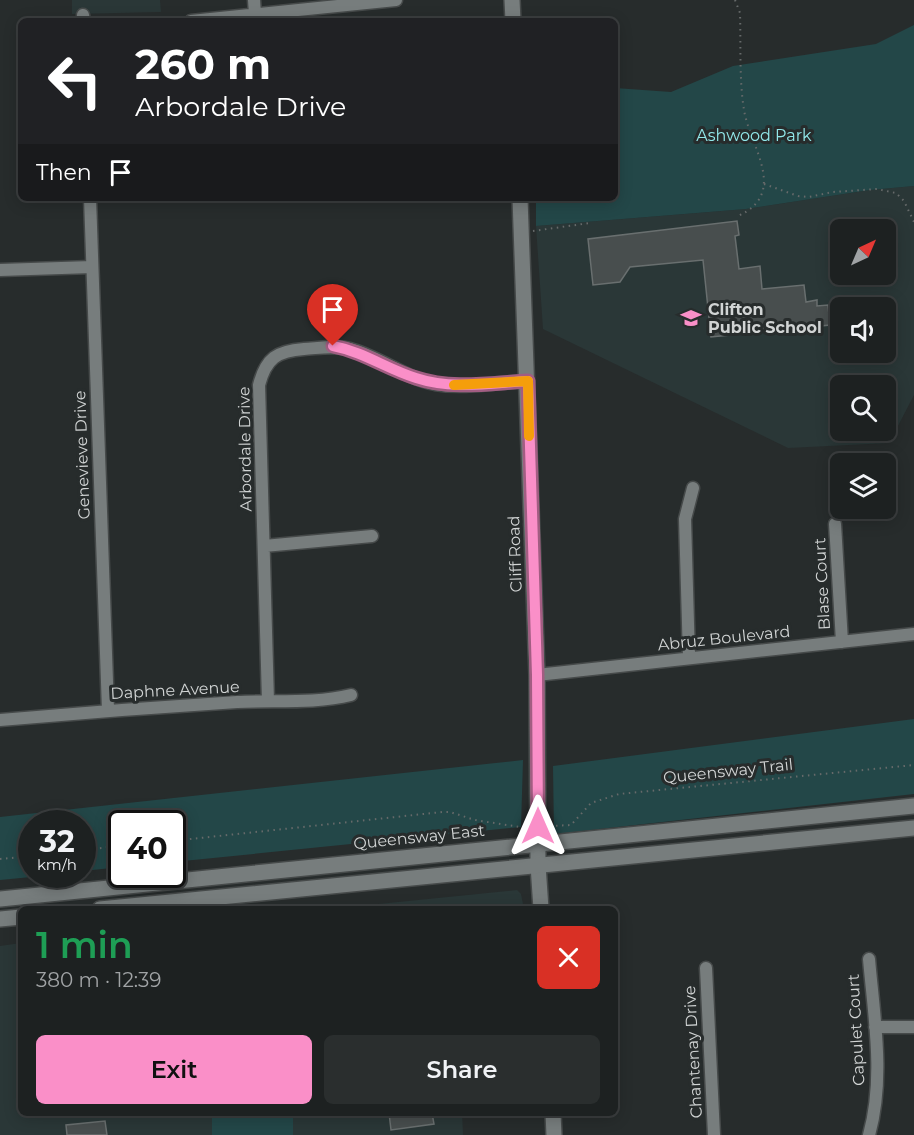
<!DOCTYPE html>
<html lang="en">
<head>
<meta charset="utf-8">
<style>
	body { margin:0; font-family:Montserrat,sans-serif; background:#2a2e2e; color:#f1f3f6; height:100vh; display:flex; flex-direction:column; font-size:22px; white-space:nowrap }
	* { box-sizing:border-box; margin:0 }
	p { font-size:20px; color:#a0a3a5 }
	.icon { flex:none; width:33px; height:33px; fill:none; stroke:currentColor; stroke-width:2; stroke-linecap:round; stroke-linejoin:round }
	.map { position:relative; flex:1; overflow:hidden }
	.drawer { position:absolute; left:18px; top:906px; width:600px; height:210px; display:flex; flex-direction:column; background:#1d2121; border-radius:9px; box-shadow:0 3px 15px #0003,0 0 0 2px #3b3e3f }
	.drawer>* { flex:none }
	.guide { position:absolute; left:18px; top:18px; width:600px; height:183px; border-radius:9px; box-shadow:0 3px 15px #0003,0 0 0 2px #3b3e3f; background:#202124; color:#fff; overflow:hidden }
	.needle { width:39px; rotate:44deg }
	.tools { position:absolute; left:830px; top:219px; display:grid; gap:12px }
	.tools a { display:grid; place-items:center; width:66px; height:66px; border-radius:9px; background:#1d2121; box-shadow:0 3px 15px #0003,0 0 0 2px #3b3e3f; font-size:30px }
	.speed { position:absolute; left:18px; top:810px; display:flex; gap:12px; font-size:30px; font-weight:700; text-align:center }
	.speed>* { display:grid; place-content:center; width:78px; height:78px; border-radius:50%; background:#1d2121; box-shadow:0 3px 15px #0003,0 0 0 2px #3b3e3f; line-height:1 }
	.speed small { font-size:15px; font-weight:400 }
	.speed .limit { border:3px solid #111; border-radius:9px; background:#fff; color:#111 }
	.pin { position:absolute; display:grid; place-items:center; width:51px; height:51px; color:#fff; margin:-62px -26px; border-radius:50% 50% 50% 0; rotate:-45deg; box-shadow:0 0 6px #0007 }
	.pin .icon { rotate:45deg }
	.me { position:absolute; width:66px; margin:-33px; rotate:0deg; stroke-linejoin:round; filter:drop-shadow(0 0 4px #0008) }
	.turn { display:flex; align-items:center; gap:21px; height:126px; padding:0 18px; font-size:27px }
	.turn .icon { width:78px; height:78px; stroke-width:2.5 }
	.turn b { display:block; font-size:42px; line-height:51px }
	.then { display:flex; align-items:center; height:57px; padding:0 18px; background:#0003; gap:12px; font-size:22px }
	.round { display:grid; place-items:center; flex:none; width:63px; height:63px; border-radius:9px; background:#2a2e2e }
	.summary { display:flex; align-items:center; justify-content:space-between; height:102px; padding:0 18px }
	h1 { font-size:36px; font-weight:600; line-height:45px; color:#1e9e55 }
	.primary-button { display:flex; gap:12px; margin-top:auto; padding:12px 18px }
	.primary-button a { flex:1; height:69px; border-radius:9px; background:#fa8fc8; color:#111; font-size:24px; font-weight:600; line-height:69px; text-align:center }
	.primary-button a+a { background:#2a2e2e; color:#f1f3f6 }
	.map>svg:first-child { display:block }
	.built { fill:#2a3737; fill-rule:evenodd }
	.green { fill:#234748 }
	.building { fill:#484e4e; stroke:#696f6f; stroke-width:1.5 }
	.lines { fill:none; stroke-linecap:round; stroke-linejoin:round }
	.minor-casing { stroke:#464a4a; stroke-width:15 }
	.tertiary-casing { stroke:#464a4a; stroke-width:18 }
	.secondary-casing { stroke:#464a4a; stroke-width:18 }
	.path { stroke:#666a6a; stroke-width:2; stroke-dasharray:1.5 4.5; stroke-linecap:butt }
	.minor { stroke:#777d7d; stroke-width:12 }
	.tertiary { stroke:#777d7d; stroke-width:15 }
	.secondary { stroke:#777d7d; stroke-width:15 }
	.route-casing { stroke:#a25d82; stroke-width:15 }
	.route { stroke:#fa8fc8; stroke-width:10 }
	.slow { stroke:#f59e0b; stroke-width:10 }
	.labels { text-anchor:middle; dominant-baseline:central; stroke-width:6; stroke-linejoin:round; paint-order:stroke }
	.park-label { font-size:16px; fill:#92e8ea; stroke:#272c2c }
	.poi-label { font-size:16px; font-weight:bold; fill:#d1d4d4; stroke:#272c2c; text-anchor:start }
	.street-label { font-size:16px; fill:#d1d4d4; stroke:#272c2c }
</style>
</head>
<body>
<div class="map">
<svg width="914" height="1135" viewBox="0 0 914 1135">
	<rect width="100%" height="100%" fill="#272c2c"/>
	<path class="built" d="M72 0H160L161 12 72 14Z
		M914 186V395L889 443 788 448 543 329 536 226 746 209 870 190ZM840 230H885V274H840ZM840 308H885V352H840ZM840 386H885V430H840Z
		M517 890 521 894 524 909H329Z
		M21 943V1113H462L463 1135H0V946Z"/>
	<path class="green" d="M914 25V186L870 190 746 209 536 226V201L574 198H615V88L671 92 733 66 876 44Z
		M914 719V794L554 834 553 766Z
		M523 760 521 827 173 862 172 824H122L121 867 83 871 82 824H32V874L52 875 0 880V817Z
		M212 1113H293V1135H212Z"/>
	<path class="building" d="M737 221 739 235 735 236 739 269 760 266 762 289 804 285 806 302 817 300V306L828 305 830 325 711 337 703 260 630 267 620 282 593 285 588 239Z
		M389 1113H432L434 1124 391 1130Z
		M105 1121 107 1135H67L66 1125Z"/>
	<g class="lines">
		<g class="minor-casing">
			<path id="minor" d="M254 0 255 14
				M83 15 84 21
				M191 21 396 0
				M90 198 108 710
				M0 270 92 267
				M835 524 842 642
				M264 546 372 536
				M689 658 685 519 693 488
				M537 675 914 634
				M268 701 259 385C266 358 277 351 304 349 320 348 335 345 350 349 380 357 405 378 435 384 465 389 498 382 528 381
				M0 720C79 713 158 707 237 702 275 700 314 704 351 695
				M706 968 714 1135
				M875 1027H914
				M869 1135C885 1078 874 1017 869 959"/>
		</g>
		<g class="tertiary-casing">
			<path id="tertiary" d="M512 0 513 21
				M520 198 537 675 538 865 541 909
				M553 1113 554 1135"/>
		</g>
		<g class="secondary-casing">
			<path id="secondary" d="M0 899 914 806
				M100 909 914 828
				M0 919 21 917"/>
		</g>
		<path class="path" d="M735 0 740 13C741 45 739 79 744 110 750 147 789 193 738 216
			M764 184 798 196 809 197 833 192 877 189 896 193 904 201 914 222
			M533 231 590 223
			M550 826 571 825 591 803 619 794 914 765
			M172 841 442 812H450L475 820 526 828
			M82 850 122 846
			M0 859 32 856"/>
		<use href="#minor" class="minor"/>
		<use href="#tertiary" class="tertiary"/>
		<use href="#secondary" class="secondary"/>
	</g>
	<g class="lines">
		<g class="route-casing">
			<path id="route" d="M333 346C364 352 387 369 416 378 452 390 491 383 528 381L537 675 538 826"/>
		</g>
		<use href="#route" class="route"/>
		<path class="slow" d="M454 385 528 381 529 436"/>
	</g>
	<defs>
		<g id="school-bare" transform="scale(1.62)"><path d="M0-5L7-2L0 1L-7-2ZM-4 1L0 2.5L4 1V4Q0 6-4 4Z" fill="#fa8fc8" stroke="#272c2c" stroke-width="2.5" paint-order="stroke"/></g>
	</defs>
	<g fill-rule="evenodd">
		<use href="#school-bare" x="691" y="318"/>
	</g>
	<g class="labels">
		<g class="park-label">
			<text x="754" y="135">Ashwood Park</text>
		</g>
		<g class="poi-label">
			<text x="708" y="309">Clifton<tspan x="708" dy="18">Public School</tspan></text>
		</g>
		<g class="street-label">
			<text transform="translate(245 449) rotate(-91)">Arbordale Drive</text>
			<text transform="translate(82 455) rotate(-92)">Genevieve Drive</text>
			<text transform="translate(515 554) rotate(-92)">Cliff Road</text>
			<text transform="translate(822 584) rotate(-93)">Blase Court</text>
			<text transform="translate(724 638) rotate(-6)">Abruz Boulevard</text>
			<text transform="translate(175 690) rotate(-3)">Daphne Avenue</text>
			<text transform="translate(728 771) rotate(-6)">Queensway Trail</text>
			<text transform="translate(419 837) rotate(-6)">Queensway East</text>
			<text transform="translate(856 1030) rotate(-93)">Capulet Court</text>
			<text transform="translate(693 1052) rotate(-93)">Chantenay Drive</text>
		</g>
	</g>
</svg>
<div class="tools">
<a><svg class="needle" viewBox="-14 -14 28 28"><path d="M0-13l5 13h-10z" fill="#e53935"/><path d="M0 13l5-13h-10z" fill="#a0a3a5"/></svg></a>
<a><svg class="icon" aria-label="sound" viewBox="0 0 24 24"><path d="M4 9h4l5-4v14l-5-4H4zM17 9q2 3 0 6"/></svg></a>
<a><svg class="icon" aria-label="search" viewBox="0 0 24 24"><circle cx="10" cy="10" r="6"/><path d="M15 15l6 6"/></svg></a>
<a><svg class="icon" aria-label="layers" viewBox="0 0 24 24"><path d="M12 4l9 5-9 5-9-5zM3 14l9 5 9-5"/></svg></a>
</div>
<div class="speed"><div>32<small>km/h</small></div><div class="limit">40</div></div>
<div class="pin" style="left:333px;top:346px;background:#d93025"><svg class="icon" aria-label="arrive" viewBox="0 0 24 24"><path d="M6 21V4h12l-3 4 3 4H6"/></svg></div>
<svg class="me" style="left:538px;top:826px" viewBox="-20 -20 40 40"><path d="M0-17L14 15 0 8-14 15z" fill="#fa8fc8" stroke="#fff" stroke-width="4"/></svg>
<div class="guide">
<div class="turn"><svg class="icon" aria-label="left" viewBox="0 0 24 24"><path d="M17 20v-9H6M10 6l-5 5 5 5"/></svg><div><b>260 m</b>Arbordale Drive</div></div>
<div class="then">Then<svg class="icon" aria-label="arrive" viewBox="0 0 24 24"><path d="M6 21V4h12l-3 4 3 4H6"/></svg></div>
</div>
<section class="drawer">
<div class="summary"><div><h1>1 min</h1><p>380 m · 12:39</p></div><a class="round" style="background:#d93025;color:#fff"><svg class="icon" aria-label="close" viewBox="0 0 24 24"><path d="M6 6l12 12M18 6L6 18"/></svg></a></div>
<div class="primary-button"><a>Exit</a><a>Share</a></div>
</section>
</div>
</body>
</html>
